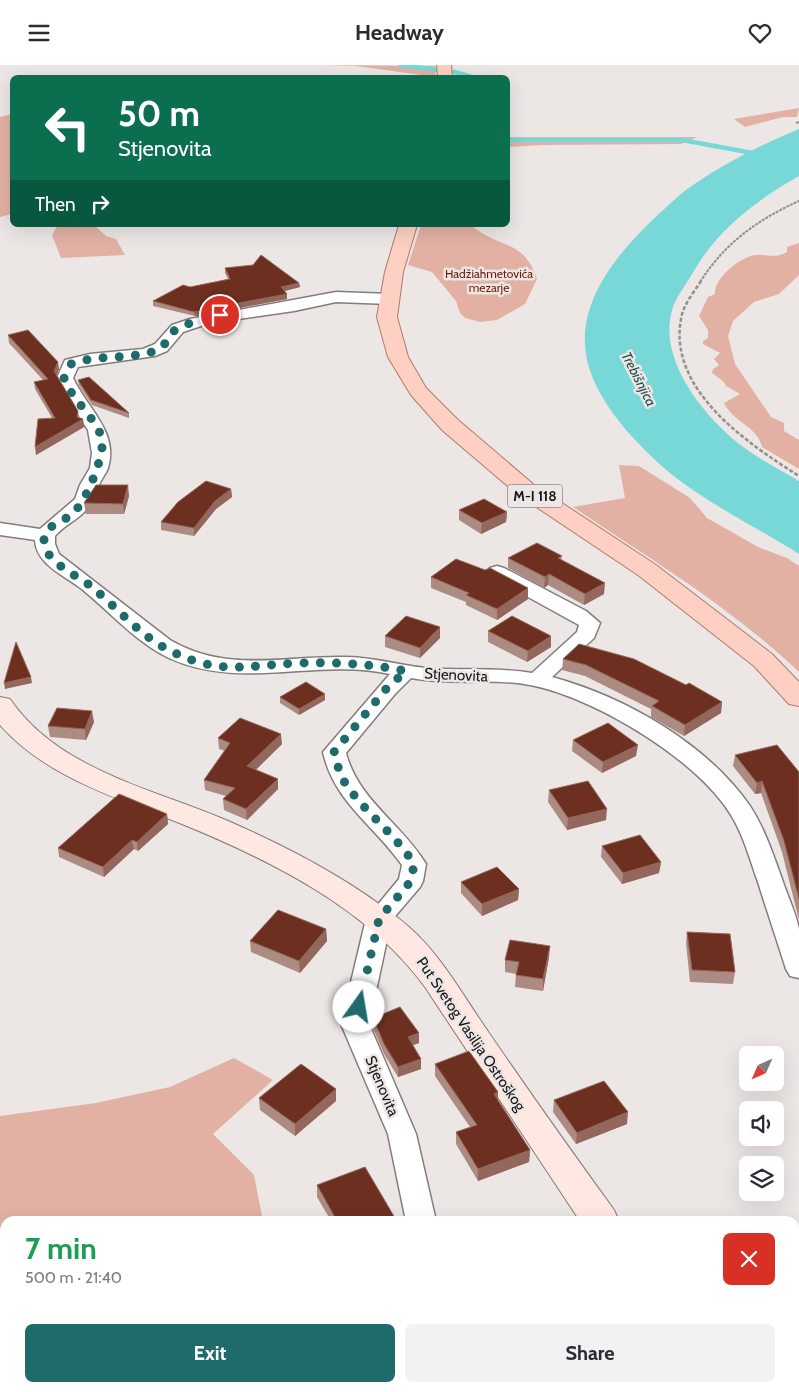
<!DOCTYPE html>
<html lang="en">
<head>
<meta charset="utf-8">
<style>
	body { margin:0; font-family:Cabin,sans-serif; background:#f2f2f3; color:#2b2b33; height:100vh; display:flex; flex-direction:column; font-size:19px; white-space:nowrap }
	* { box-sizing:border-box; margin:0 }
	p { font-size:16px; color:#7c7c81 }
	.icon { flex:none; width:28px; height:28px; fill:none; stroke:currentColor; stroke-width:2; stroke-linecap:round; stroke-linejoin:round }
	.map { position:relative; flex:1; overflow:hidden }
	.sheet { position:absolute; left:0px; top:1151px; width:800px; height:176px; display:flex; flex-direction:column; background:#fff; border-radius:15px 15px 0 0; box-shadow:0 5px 20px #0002 }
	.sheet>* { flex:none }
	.top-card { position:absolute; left:10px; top:10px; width:500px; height:152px; border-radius:8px; box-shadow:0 5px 20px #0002; background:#0b6e4f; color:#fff; overflow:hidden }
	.needle { width:32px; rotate:225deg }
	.fabs { position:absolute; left:739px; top:981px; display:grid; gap:10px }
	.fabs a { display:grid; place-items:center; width:45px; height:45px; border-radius:8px; background:#fff; box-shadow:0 5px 20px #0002; font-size:25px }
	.pin { position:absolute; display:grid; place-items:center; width:42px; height:42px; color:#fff; margin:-21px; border:2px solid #fff; border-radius:50%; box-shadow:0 1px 5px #0007 }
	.me { position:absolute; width:55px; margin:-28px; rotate:13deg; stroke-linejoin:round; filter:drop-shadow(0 0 4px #0008) }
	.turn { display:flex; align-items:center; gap:18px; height:105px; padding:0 25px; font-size:22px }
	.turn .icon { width:65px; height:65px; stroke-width:2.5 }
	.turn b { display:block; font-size:35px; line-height:42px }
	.then { display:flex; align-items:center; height:48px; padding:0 25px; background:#0003; gap:10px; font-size:19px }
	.round { display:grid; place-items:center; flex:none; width:52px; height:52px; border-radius:8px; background:#f2f2f3 }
	.overview { display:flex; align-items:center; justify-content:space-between; height:85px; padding:0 25px }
	h1 { font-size:30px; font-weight:800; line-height:38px; color:#1e9e55 }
	.button { display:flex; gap:10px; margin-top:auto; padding:10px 25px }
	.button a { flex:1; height:58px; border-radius:8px; background:#1f6b6c; color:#fff; font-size:20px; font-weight:800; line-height:58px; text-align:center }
	.button a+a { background:#f2f2f3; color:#2b2b33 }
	header { display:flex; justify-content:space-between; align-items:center; height:65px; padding:0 25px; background:#fff; font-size:22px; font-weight:800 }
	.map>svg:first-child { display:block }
	.green { fill:#e2b1a4 }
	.water { fill:#78d8d8 }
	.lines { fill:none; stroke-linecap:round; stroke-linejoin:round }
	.stream { stroke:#78d8d8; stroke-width:4.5 }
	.street-casing { stroke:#827d7c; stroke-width:3 }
	.secondary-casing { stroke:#827d7c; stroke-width:2 }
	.primary-casing { stroke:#ae7b6c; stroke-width:2 }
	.path-far1 { stroke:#95908f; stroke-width:2; stroke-dasharray:3 1; stroke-linecap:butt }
	.path { stroke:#95908f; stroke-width:2.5; stroke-dasharray:4 2; stroke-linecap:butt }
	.street { fill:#fff; fill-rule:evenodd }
	.secondary { fill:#ffe8e1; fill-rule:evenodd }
	.primary { fill:#fed0c3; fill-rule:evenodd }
	.wall { fill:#ac8b82 }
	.shaded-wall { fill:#93675b }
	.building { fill:#6d3020; stroke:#93675b }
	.route { stroke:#1f6b6c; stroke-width:9; stroke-dasharray:0 16.2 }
	.labels { text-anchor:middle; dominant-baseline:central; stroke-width:5; stroke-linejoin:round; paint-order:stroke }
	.far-park-label { font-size:12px; fill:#701c02; stroke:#ece6e5 }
	.far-water-label { font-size:14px; font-style:italic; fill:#234f4f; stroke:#ece6e5 }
	.shield { fill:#ece6e5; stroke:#585554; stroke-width:1 }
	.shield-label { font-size:14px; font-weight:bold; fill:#191716 }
	.street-label { font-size:15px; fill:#191716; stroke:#ece6e5 }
</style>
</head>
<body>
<header><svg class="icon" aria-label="menu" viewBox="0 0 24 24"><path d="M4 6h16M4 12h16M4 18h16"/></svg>Headway<svg class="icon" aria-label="heart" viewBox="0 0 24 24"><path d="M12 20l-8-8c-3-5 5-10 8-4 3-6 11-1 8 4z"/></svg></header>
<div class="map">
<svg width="799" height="1327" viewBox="0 0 799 1327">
	<rect width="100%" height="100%" fill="#ece6e5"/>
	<path class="green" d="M323 0 435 1 436 12 356 1Z
		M799 43 797 52H783L745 62 734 54Z
		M12 49V149L0 152V52Z
		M508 72H697L681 79 543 80 508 82Z
		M58 160H94L106 171 116 174 125 190 61 193 52 170Z
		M421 160H471C500 185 523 173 537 214L525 239 497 255 480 257 465 253 460 248 456 236 432 207 408 200Z
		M799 178V210L779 229 754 237 733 256 728 271 735 299 771 352 784 358V366L799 375V404L762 382C758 362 732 356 724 338L740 329 726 321 724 317 712 308 713 304 719 300 714 294 720 288 703 279V276L708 273V265L699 251 708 232 715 229C713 214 741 191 756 190 767 189 776 194 787 187V182Z
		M619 400 639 401 690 433 707 453 758 482 787 493 799 501V607C731 542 650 494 573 442L625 433Z
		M234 993 273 1015 213 1069 254 1110 263 1156H5V1322H310L312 1327H0V1051L96 1038 170 1022Z"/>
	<path class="water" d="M799 64V111C758 134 717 165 694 206 687 218 678 229 673 242 656 292 702 349 738 378 757 393 779 404 799 416V489C747 456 686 429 643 383 620 360 597 331 588 299 572 238 620 185 661 147 672 137 683 126 696 118 728 96 763 79 799 64Z"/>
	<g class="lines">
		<path class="stream" d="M400 0 455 7 472 12
			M508 75H682L758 89"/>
		<g class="street-casing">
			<path id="street" d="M336 227 390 229 398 234 390 239 336 237 294 246 210 258 183 267 167 286 155 291 78 302 73 313C87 343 119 367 108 403 106 409 101 414 99 420 95 428 94 436 87 444 78 455 64 460 55 471V479L59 489 170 575C227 608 282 591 344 592 372 592 398 600 426 603 462 606 497 602 532 608L577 567 579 560 490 511 487 507 490 503 497 501 504 503 586 546 600 558 594 573 552 612C625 632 706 678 750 741 765 764 774 792 783 817 788 832 796 849 799 864 799 880 799 898 799 913L790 911 786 904C777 875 767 846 758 817 750 795 744 771 731 750 698 695 598 635 535 621 495 612 452 621 411 613L395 629 346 688C358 735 402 759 426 799L423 816 420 822 391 856 369 959 416 1069 436 1156H406L388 1069 341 959 366 854 399 814 402 800C374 760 334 737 323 687L390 609C317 593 240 626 169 593 136 577 111 548 83 525 66 511 36 500 35 475L0 470V458L40 464 75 434 80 420 90 403 92 388 88 365 62 325 57 313 65 295 90 289 143 284 155 279 172 260 190 254Z
				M470 1322H504L506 1327H472Z"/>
		</g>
		<g class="secondary-casing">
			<path id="secondary" d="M0 632 10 634C58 705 154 724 228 756 288 782 347 813 398 853 438 883 461 928 489 968 530 1028 572 1087 614 1145L619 1156H580L425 922C368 843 270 795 182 759 118 733 47 713 0 660Z
				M697 1322H738L740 1327H699Z"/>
		</g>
		<g class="primary-casing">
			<path id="primary" d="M437 0H451L452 12H438Z
				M399 160H417L403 207 397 252 408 292 426 323 458 355 533 419 656 500 772 589 799 617V641L789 639 754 601 638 510 517 429 442 365 411 330 388 292 377 252 385 207Z"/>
		</g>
		<path class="path-far1" d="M796 58 799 57
			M700 217C725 178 757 155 799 136"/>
		<path class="path" d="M701 216C694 227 683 240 681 254 668 325 747 378 799 411"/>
		<use href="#street" class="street"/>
		<use href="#secondary" class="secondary"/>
		<use href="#primary" class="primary"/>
	</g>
	<path class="wall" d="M225 203 299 218 300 222 284 226 287 234 234 244 227 237 209 249 195 251 153 241V236L190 222 228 214 225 208Z
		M8 270 59 304 57 310 78 346V352L83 354 84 362 36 390 52 353 35 324 34 317 43 315 9 278Z
		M78 315 129 348V353L92 340 79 320Z
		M231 424 232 432 216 444 194 471 161 465V457Z
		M129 431 124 449H86L84 438Z
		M459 445 507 447 506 457 481 469 459 455Z
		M562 491 561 495 604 529 584 540 548 520 544 523 508 503V493Z
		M431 512 528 523V534L497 555 466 540V537L431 523Z
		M488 566 551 571V582L527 597 488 577Z
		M385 571 440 573 420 593 385 582Z
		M563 594 686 620 722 637 721 648 684 671 651 652V644L585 611 562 605Z
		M325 629V635L299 650 280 638V632Z
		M94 657 86 675 50 672 48 661Z
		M218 673 282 679 256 705 278 724 247 755 224 745 223 734 226 731 205 725 204 715 225 686 219 684Z
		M573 675 636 691 602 708 572 686Z
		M735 690 799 707V855L782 787 761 728 755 729 733 701Z
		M549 725 606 755 567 765 548 737Z
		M167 749 168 759 138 786 134 784 104 812 59 792 58 783Z
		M602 781 661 797 659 808 622 819 601 792Z
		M461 817 519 824 518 835 482 851 461 828Z
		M326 864 327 876 300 908 251 887 250 876Z
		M687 867 735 907 733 919 690 917 686 878Z
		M549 892 543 926 515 922 516 909 505 907V895Z
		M373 953 419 978 413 980 421 1004 398 1012 384 989 373 963Z
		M435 999 498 1027V1036L530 1085 529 1097 478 1116 456 1079V1067L470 1062 435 1011Z
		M259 1033 336 1036 295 1071 260 1045Z
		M554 1035 627 1059 576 1079 553 1047Z
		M317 1120 395 1153V1156H331L317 1132Z
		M795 1164H799V1243L795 1242Z
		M363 1322H415L403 1327H365Z"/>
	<path class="shaded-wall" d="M299 218 300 222 281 227V222Z
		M287 229V234L234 244V239Z
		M226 232 227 237 209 249 195 251 194 247Z
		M58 297 59 304 55 314 54 306Z
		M78 346 79 354H83L84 362 36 390 35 382 77 352Z
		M128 420 129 431 124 449 123 439Z
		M231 424 232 432 216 444 194 471V463L215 436Z
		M507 447 506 457 481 469 482 458Z
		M549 509 548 520 544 523 545 512Z
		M605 518 604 529 584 540 585 529Z
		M528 523V534L497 555V544Z
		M440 562V573L420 593V583Z
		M551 571V582L527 597 528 586Z
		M31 612 32 618 5 624 4 618Z
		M325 629V635L299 650V644Z
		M722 637 721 648 684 671 685 660Z
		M92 646 94 657 86 675 85 664Z
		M281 669 282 679 248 712 247 701Z
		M638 680 636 691 602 708 603 697Z
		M278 714V724L247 755 246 744Z
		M762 716 761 728 755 729 757 718Z
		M607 744 606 755 567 765 568 753Z
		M167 749 168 759 138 786 137 777Z
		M132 775 134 784 104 812 103 802Z
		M661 797 659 808 622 819 623 808Z
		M519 824 518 835 482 851V839Z
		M326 864 327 876 300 908 299 896Z
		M550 881 549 892 543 926V914Z
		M419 968V978L408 982V972Z
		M421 994V1004L398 1012V1002Z
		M336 1024V1036L295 1071V1059Z
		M498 1027V1039L494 1029Z
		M628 1047 627 1059 576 1079 577 1068Z
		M530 1085 529 1097 478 1116V1104Z
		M395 1153V1156H387Z
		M384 1322H415L403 1327H371Z"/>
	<path class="building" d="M261 190 299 218 281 222 287 229 234 239 226 232 209 244 194 247 153 236 183 220 190 222 230 214 225 203 253 200Z
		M28 265 58 297 54 306 78 346 77 352 83 354 35 382 38 354 55 353 34 317 48 314 8 270Z
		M89 312 129 348 91 335 78 315Z
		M206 416 231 424 215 436 194 463 161 457 178 437Z
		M96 420H128L123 439 84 438Z
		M484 434 507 447 482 458 459 445Z
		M537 478 562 491 558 493 605 518 585 529 549 509 545 512 508 493Z
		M456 494 485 505 490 503 528 523 497 544 466 530 469 528 431 512Z
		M406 551 440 562 420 583 385 571Z
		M512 551 551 571 528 586 488 566Z
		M16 577 31 612 4 618Z
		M579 579 634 594 686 620 689 618 722 637 685 660 652 641 659 636 586 600 563 594Z
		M306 617 325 629 299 644 280 632Z
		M57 643 92 646 85 664 48 661Z
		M240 653 281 669 247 701 278 714 246 744 223 734 235 723 204 715 230 678 218 673Z
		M608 658 638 680 603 697 573 675Z
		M777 680 799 707V834L784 776 762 716 757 718 735 690Z
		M588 716 607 744 568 753 549 725Z
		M119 729 167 749 137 777 132 775 103 802 58 783Z
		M640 770 661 797 623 808 602 781Z
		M497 802 519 824 482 839 461 817Z
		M278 845 326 864 299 896 250 876Z
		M687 867 730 869 735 907 692 905Z
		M510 875 550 881 543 914 516 910 519 897 505 895Z
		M400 942 419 968 408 972 421 994 398 1002 384 979 373 953Z
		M469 986 498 1027 494 1029 530 1085 478 1104 456 1067 477 1060 435 999Z
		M301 999 336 1024 295 1059 259 1033Z
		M604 1016 628 1047 577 1068 554 1035Z
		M365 1102 395 1153 387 1156H337L317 1120Z
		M795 1164H799V1231L795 1230Z
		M368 1322H384L371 1327H370Z"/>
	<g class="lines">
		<path class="route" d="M220 250C209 253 180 259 173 267 166 274 166 282 155 286 127 295 98 289 71 299L64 313C72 336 96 352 102 374 105 391 85 439 72 449 62 458 43 460 44 477 46 498 77 510 92 522 116 542 138 568 165 583 219 612 245 600 301 598 337 597 371 599 406 606L386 624 334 687C337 695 338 705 342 713 361 745 394 767 414 799L411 816 379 854 359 942"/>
	</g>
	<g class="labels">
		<g class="far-park-label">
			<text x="489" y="208">Hadžiahmetovića<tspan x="489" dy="14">mezarje</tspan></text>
		</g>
		<g class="far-water-label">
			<text transform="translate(639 314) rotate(63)">Trebišnjica</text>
		</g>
		<rect class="shield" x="507.5" y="419.5" width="55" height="23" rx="4"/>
		<g class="shield-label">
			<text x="535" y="431">M-I 118</text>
		</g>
		<g class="street-label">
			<text transform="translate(456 610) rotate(3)">Stjenovita</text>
			<text transform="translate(471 969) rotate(56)">Put Svetog Vasilija Ostroškog</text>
			<text transform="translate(382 1021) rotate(67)">Stjenovita</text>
		</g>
	</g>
</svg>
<div class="fabs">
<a><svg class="needle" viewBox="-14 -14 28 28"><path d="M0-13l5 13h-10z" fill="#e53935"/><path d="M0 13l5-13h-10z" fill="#7c7c81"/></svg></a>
<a><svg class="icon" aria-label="sound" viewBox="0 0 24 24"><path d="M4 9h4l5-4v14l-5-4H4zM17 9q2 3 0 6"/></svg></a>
<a><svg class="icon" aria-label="layers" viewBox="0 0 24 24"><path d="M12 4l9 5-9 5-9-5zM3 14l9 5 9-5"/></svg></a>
</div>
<div class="pin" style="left:220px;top:250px;background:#d93025"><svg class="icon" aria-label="arrive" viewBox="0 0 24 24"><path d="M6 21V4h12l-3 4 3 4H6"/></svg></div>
<svg class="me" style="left:359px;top:942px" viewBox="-20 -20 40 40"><circle r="19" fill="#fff"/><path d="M0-13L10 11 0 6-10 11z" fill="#1f6b6c"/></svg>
<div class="top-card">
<div class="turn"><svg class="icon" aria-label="left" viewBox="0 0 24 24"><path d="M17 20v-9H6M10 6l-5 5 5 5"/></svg><div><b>50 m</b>Stjenovita</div></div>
<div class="then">Then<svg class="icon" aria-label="right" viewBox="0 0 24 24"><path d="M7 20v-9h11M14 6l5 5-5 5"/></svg></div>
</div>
<section class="sheet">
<div class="overview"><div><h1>7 min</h1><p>500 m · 21:40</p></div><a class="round" style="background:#d93025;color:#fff"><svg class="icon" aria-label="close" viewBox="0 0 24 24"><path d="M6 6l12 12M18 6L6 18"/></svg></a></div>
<div class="button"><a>Exit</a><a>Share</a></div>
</section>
</div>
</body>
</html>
